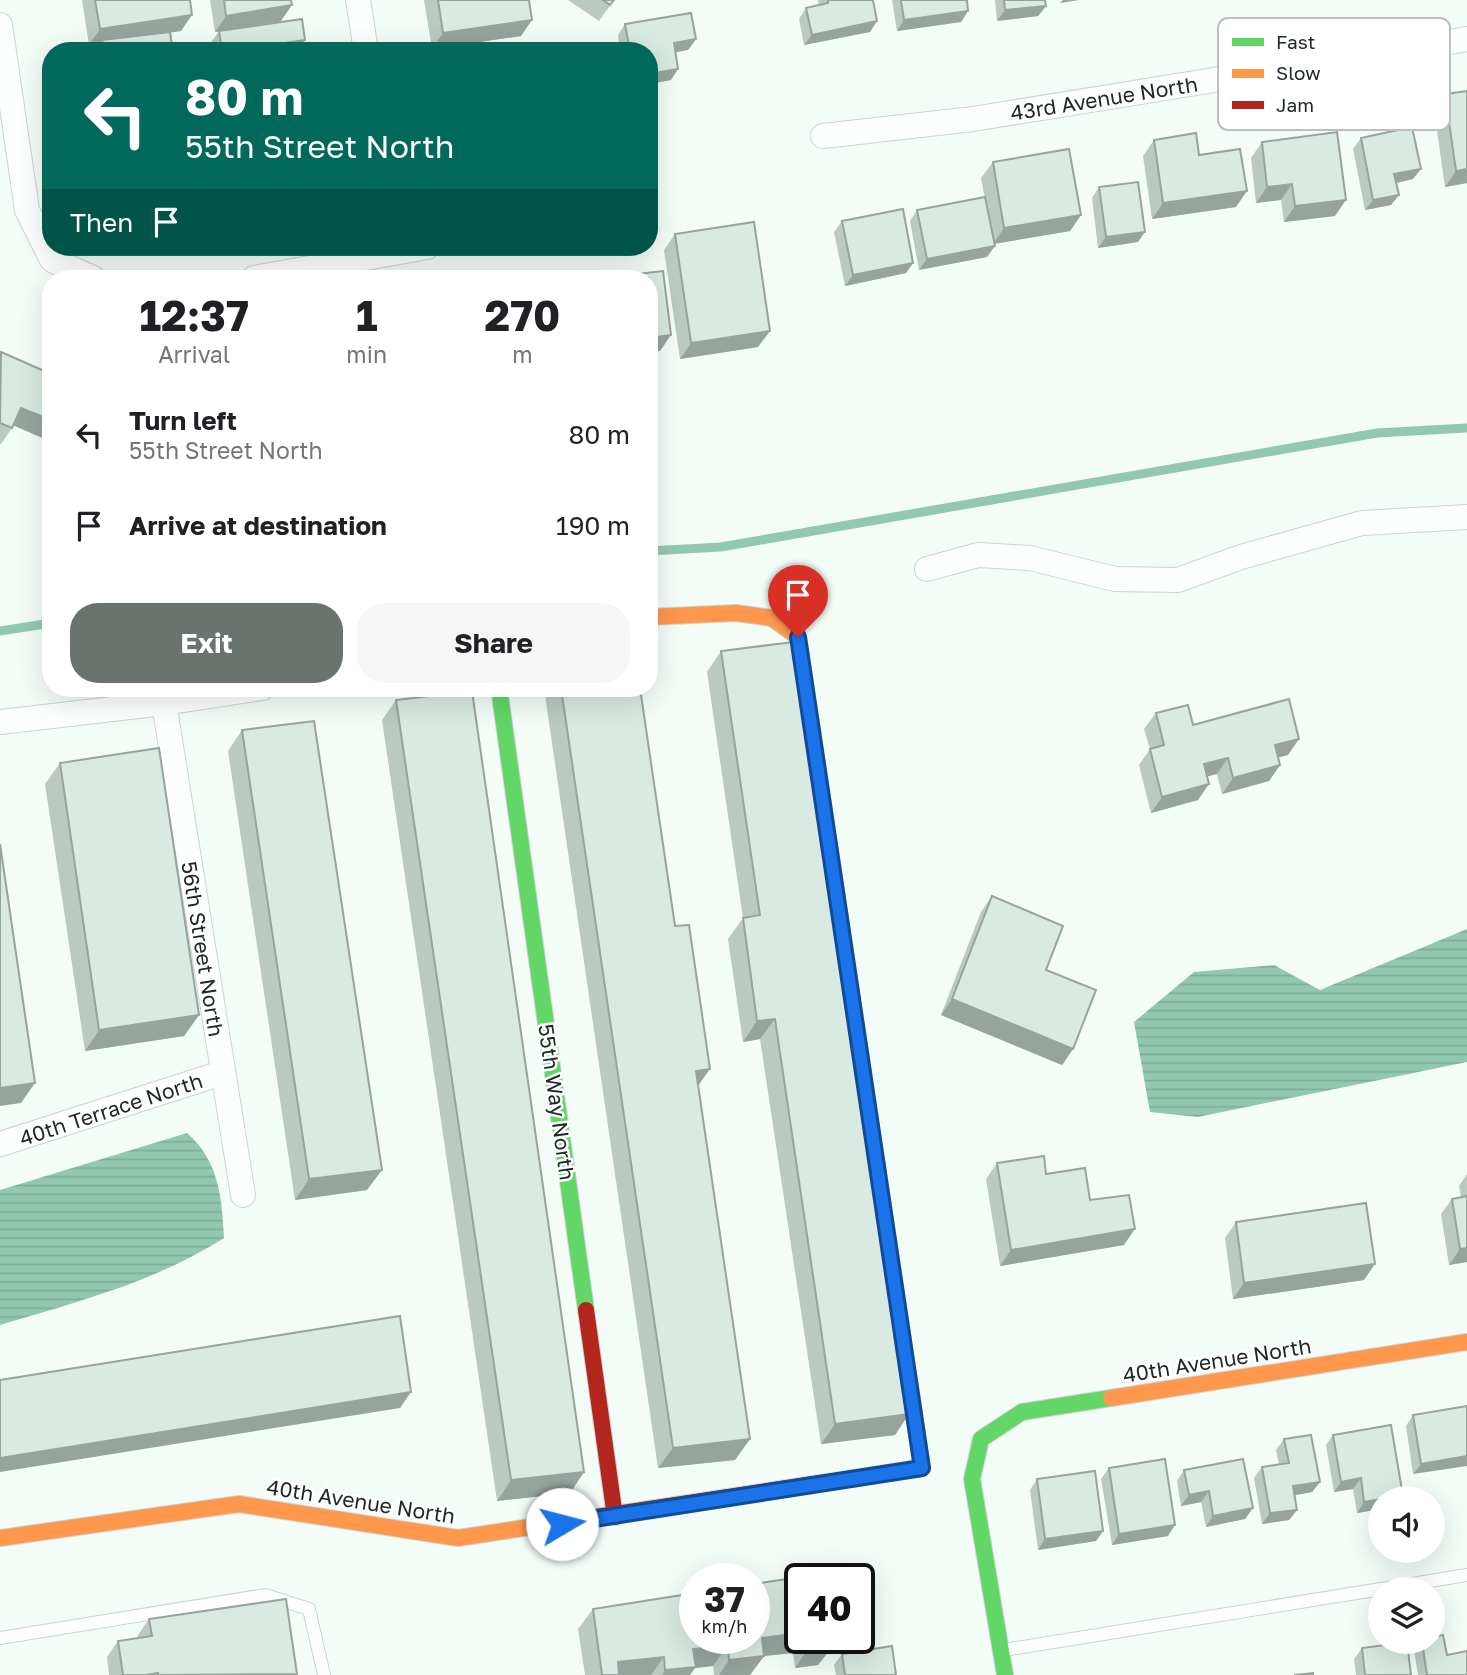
<!DOCTYPE html>
<html lang="en">
<head>
<meta charset="utf-8">
<style>
	body { margin:0; font-family:"Golos Text",sans-serif; background:#f6f6f6; color:#202124; height:100vh; display:flex; flex-direction:column; font-size:26px; white-space:nowrap }
	* { box-sizing:border-box; margin:0 }
	p { font-size:23px; color:#757577 }
	.icon { flex:none; width:38px; height:38px; fill:none; stroke:currentColor; stroke-width:2; stroke-linecap:round; stroke-linejoin:round }
	.map { position:relative; flex:1; overflow:hidden }
	.side { position:absolute; left:42px; top:270px; width:616px; height:427px; display:flex; flex-direction:column; background:#fff; border-radius:28px; box-shadow:0 7px 28px #0002 }
	.side>* { flex:none }
	.banner { position:absolute; left:42px; top:42px; width:616px; height:214px; border-radius:28px; box-shadow:0 7px 28px #0002; background:#00695c; color:#fff; overflow:hidden }
	.buttons { position:absolute; left:1368px; top:1486px; display:grid; gap:14px }
	.buttons a { display:grid; place-items:center; width:77px; height:77px; border-radius:50%; background:#fff; box-shadow:0 7px 28px #0002; font-size:35px }
	.speed { position:absolute; left:679px; top:1563px; display:flex; gap:14px; font-size:35px; font-weight:700; text-align:center }
	.speed>* { display:grid; place-content:center; width:91px; height:91px; border-radius:50%; background:#fff; box-shadow:0 7px 28px #0002; line-height:1 }
	.speed small { font-size:18px; font-weight:400 }
	.speed .limit { border:4px solid #111; border-radius:10px; background:#fff; color:#111 }
	.pin { position:absolute; display:grid; place-items:center; width:60px; height:60px; color:#fff; margin:-72px -30px; border-radius:50% 50% 50% 0; rotate:-45deg; box-shadow:0 0 7px #0007 }
	.pin .icon { rotate:45deg }
	.me { position:absolute; width:77px; margin:-38px; rotate:82deg; stroke-linejoin:round; filter:drop-shadow(0 0 5px #0008) }
	.turn { display:flex; align-items:center; gap:24px; height:147px; padding:0 28px; font-size:32px }
	.turn .icon { width:91px; height:91px; stroke-width:2.5 }
	.turn b { display:block; font-size:49px; line-height:60px }
	.then { display:flex; align-items:center; height:66px; padding:0 28px; background:#0003; gap:14px; font-size:26px }
	.eta { display:flex; justify-content:space-evenly; align-items:center; height:119px; text-align:center }
	.eta b { font-size:42px; font-weight:700; line-height:49px }
	.button { display:flex; gap:14px; margin-top:auto; padding:14px 28px }
	.button a { flex:1; height:80px; border-radius:28px; background:#6a736e; color:#fff; font-size:28px; font-weight:700; line-height:80px; text-align:center }
	.button a+a { background:#f6f6f6; color:#202124 }
	ul { padding:0; list-style:none }
	li { display:flex; align-items:center; gap:21px; height:91px; padding:0 28px }
	li div { flex:1 }
	li b { display:block; font-size:26px }
	li em { font-style:normal }
	.map>svg:first-child { display:block }
	.water { fill:url(#water-rules) }
	.lines { fill:none; stroke-linecap:round; stroke-linejoin:round }
	.stream { stroke:#93c8b0; stroke-width:9 }
	.lane-casing { stroke:#cbd4cf; stroke-width:14 }
	.street-casing { stroke:#cbd4cf; stroke-width:26 }
	.fast-casing { stroke:#cbd4cf; stroke-width:18 }
	.slow-casing { stroke:#cbd4cf; stroke-width:18 }
	.jam-casing { stroke:#cbd4cf; stroke-width:18 }
	.lane { stroke:#fdfffe; stroke-width:12 }
	.street { stroke:#fdfffe; stroke-width:24 }
	.fast { stroke:#63d668; stroke-width:16 }
	.slow { stroke:#ff974d; stroke-width:16 }
	.jam { stroke:#b3261e; stroke-width:16 }
	.wall { fill:#bac9c2 }
	.shaded-wall { fill:#97a49e }
	.building { fill:#d8eae1; stroke:#97a49e; stroke-width:2 }
	.route-casing { stroke:#114b97; stroke-width:18 }
	.route { stroke:#1a73e8; stroke-width:12 }
	.labels { text-anchor:middle; dominant-baseline:central; stroke-width:5; stroke-linejoin:round; paint-order:stroke }
	.street-label { font-size:21px; fill:#202925; stroke:#fff }
	.key { fill:#fff; stroke:#bcbfbe; stroke-width:2 }
	.key-label { font-size:19px; fill:#202925 }
</style>
</head>
<body>
<div class="map">
<svg width="1467" height="1675" viewBox="0 0 1467 1675">
	<defs>
		<pattern id="water-rules" width="6" height="5" patternUnits="userSpaceOnUse" patternTransform="scale(1.75)"><rect width="6" height="5" fill="#93c8b0"/><path d="M0 2.5h6" fill="none" stroke="#7eac97"/></pattern>
	</defs>
	<rect width="100%" height="100%" fill="#f4fcf7"/>
	<path class="water" d="M1467 929V1062L1198 1117 1150 1112 1134 1022 1194 972 1274 965 1320 990Z
		M187 1133C219 1161 222 1197 224 1238 155 1282 77 1302 0 1325V1190Z"/>
	<g class="lines">
		<path class="stream" d="M649 551 721 547 1377 433 1467 428
			M0 631 51 623"/>
		<g class="lane-casing">
			<path id="lane" d="M1382 1589 1467 1575
				M0 1638 265 1595 309 1609 324 1675
				M1004 1650 1381 1589"/>
		</g>
		<g class="street-casing">
			<path id="street" d="M358 0 366 51
				M0 25 27 210 52 260 93 278
				M823 136 973 119 1467 39
				M254 278 427 247
				M927 569 978 555 1030 558 1115 579 1178 580 1241 557 1362 523 1467 517
				M164 703 243 1195
				M0 722 164 703 262 688
				M0 1144 222 1073"/>
		</g>
		<g class="fast-casing">
			<path id="fast" d="M499 688 586 1310
				M869 1114 922 1468 914 1469
				M1005 1675 972 1479 981 1439 1022 1412 1111 1398"/>
		</g>
		<g class="slow-casing">
			<path id="slow" d="M649 617 736 613 772 618 798 637 869 1114
				M1111 1398 1467 1342
				M0 1538 239 1504 458 1538 563 1522"/>
		</g>
		<g class="jam-casing">
			<path id="jam" d="M586 1310 615 1517
				M563 1522 914 1469"/>
		</g>
		<use href="#lane" class="lane"/>
		<use href="#street" class="street"/>
		<use href="#fast" class="fast"/>
		<use href="#slow" class="slow"/>
		<use href="#jam" class="jam"/>
	</g>
	<path class="wall" d="M82 0H190L181 31 171 32 173 51H95L100 43 89 45Z
		M210 0H291L281 21 215 32Z
		M424 0H529L521 36 432 49Z
		M568 0H614L599 21Z
		M818 0H873L877 21 870 32 804 45 799 19 806 8 819 5Z
		M892 0H967L968 11 961 22 897 31Z
		M995 0H1045L1046 6 1038 16 997 21Z
		M625 24 696 39 688 50 675 52 671 80 649 84V51H620L618 35Z
		M219 31 297 51H209L208 47Z
		M1445 94 1467 183 1445 187 1434 110Z
		M1361 138 1413 179 1396 183 1391 205 1365 210 1353 149Z
		M1154 140 1199 155 1236 207 1152 219 1143 156Z
		M1262 142 1335 216 1284 222 1281 200 1256 203 1251 158Z
		M993 162 1081 215 1070 231 994 244 987 257 919 270 910 221 917 210 985 199 981 178Z
		M1099 187 1138 242 1098 248 1092 198Z
		M842 221 913 263 906 273 845 286 834 232Z
		M675 234 758 347 680 359 664 250Z
		M0 353 51 374V431L45 439 14 425 1 444H0Z
		M721 651 909 1414 895 1435 821 1444 760 1039 743 1042 728 939 743 918 707 672Z
		M550 688H561L750 1439 735 1460 658 1468 545 695Z
		M396 700 584 1472 570 1493 497 1501 382 720Z
		M1156 713 1193 725 1288 755 1278 757 1280 765 1269 781 1222 794 1217 774 1207 776 1198 800 1151 813 1139 765 1150 749 1144 729Z
		M242 730 367 1190 295 1200 228 751Z
		M60 763 199 1015 184 1036 85 1051 45 784Z
		M992 896 1046 970 1073 1049 1062 1065 941 1015 981 912Z
		M997 1163 1046 1174 1090 1200 1124 1245 1000 1266 986 1179Z
		M1467 1174V1262L1449 1265 1441 1214 1452 1199 1461 1197 1459 1186Z
		M1236 1222 1364 1280 1233 1299 1225 1238Z
		M1467 1406 1413 1474 1406 1426 1413 1415Z
		M1333 1435 1403 1496 1402 1498H1381V1509L1357 1513 1353 1489 1334 1492 1326 1445Z
		M1284 1439 1320 1482 1312 1492 1294 1495 1297 1510 1289 1520 1262 1524 1254 1478 1262 1467 1279 1465 1276 1450Z
		M1109 1468 1168 1536 1112 1545 1101 1479Z
		M1184 1470 1253 1508 1245 1519 1206 1527 1201 1502 1181 1506 1177 1481Z
		M1037 1479 1103 1531 1096 1541 1038 1550 1030 1490Z
		M593 1609 800 1638H839L818 1665 795 1668 793 1653 764 1656 750 1675H714L713 1666 695 1668 690 1675H585L578 1629Z
		M149 1619 296 1675H109L107 1657 118 1641 138 1638V1635Z
		M1419 1642H1433L1467 1675H1418L1414 1650Z
		M1362 1648 1411 1675H1356L1354 1659Z
		M842 1654 896 1675H836L834 1665Z"/>
	<path class="shaded-wall" d="M1063 0H1079L1060 3Z
		M292 5 281 21 215 32 226 16Z
		M1046 6 1038 16 997 21 1005 10Z
		M968 11 961 22 897 31 904 20Z
		M192 15 181 31 103 43 102 40 100 43 89 45 100 29Z
		M532 20 521 36 432 49 443 33Z
		M877 21 870 32 804 45 812 35Z
		M696 39 688 50 666 54 674 43Z
		M305 40 297 51H279L284 43Z
		M678 69 671 80 649 84V74Z
		M1421 169 1413 179 1387 185 1394 174Z
		M1467 169V183L1445 187 1456 171Z
		M1292 184 1281 200 1256 203 1267 187Z
		M1247 191 1236 207 1152 219 1163 203Z
		M1399 195 1391 205 1365 210 1373 200Z
		M1346 200 1335 216 1284 222 1295 206Z
		M1081 215 1070 231 993 244 1004 228Z
		M1145 232 1138 242 1098 248 1106 237Z
		M995 246 987 257 919 270 927 259Z
		M913 263 906 273 845 286 853 275Z
		M770 331 758 347 680 359 691 343Z
		M671 335 660 351 649 352V338Z
		M21 408 51 420V431L45 439 10 424Z
		M1299 739 1288 755 1264 761 1275 745Z
		M1228 758 1217 774 1193 780 1204 764Z
		M1280 765 1269 781 1222 794 1233 778Z
		M1209 784 1198 800 1151 813 1162 797Z
		M952 999 1073 1049 1062 1065 941 1015Z
		M199 1015 184 1036 85 1051 99 1030Z
		M775 1019 760 1039 743 1042 757 1021Z
		M710 1069 695 1090 696 1071Z
		M35 1083 21 1103 0 1106V1088Z
		M382 1170 367 1190 295 1200 309 1179Z
		M1135 1229 1124 1245 1000 1266 1011 1250Z
		M1467 1248V1262L1449 1265 1460 1249Z
		M1375 1264 1364 1280 1233 1299 1244 1283Z
		M411 1392 400 1408 0 1472V1458Z
		M909 1414 895 1435 821 1444 835 1424Z
		M750 1439 735 1460 658 1468 673 1448Z
		M1467 1456V1466L1413 1474 1421 1464Z
		M584 1472 570 1493 497 1501 511 1480Z
		M1361 1478 1353 1489 1334 1492 1341 1482Z
		M1320 1482 1312 1492 1285 1497 1293 1486Z
		M1209 1491 1201 1502 1181 1506 1189 1495Z
		M1381 1499V1509L1357 1513 1364 1502Z
		M1253 1508 1245 1519 1206 1527 1213 1516Z
		M1297 1510 1289 1520 1262 1524 1270 1513Z
		M1175 1525 1168 1536 1112 1545 1119 1534Z
		M1103 1531 1096 1541 1038 1550 1045 1539Z
		M800 1633V1638H803L793 1653 764 1656 750 1675H719L729 1660 762 1638Z
		M823 1638H839L818 1665 795 1668 809 1647Z
		M728 1645 713 1666 695 1668 690 1675H662L665 1670 693 1649Z
		M664 1657 651 1675H609L618 1662Z"/>
	<path class="building" d="M95 0H190L192 15 100 29Z
		M224 0H291L292 5 226 16Z
		M438 0H529L532 20 443 33Z
		M603 0H614L610 5Z
		M828 0H873L877 21 812 35 806 8 828 3Z
		M901 0H967L968 11 904 20Z
		M1004 0H1045L1046 6 1005 10Z
		M691 13 696 39 674 43 678 69 649 74V51H630L625 24Z
		M302 19 305 40 284 43 285 51H222L219 31Z
		M170 32 173 51H104L102 40Z
		M521 47 522 51H502Z
		M1467 91V169L1456 171 1445 94Z
		M1412 127 1421 169 1394 174 1399 195 1373 200 1361 138Z
		M1337 132 1346 200 1295 206 1292 184 1267 187 1262 142Z
		M1196 133 1199 155 1240 149 1247 191 1163 203 1154 140Z
		M1069 149 1081 215 1004 228 993 162Z
		M1138 182 1145 232 1106 237 1099 187Z
		M985 197 995 246 927 259 917 210Z
		M903 209 913 263 853 275 842 221Z
		M754 222 770 331 691 343 675 234Z
		M663 271 671 335 649 338V278H601Z
		M1 352 51 374V420L21 408 12 428 0 423Z
		M793 642 909 1414 835 1424 775 1019 757 1021 743 918 760 915 721 651Z
		M561 688H640L675 926 689 925 710 1069 696 1071 750 1439 673 1448Z
		M472 691 584 1472 511 1480 396 700Z
		M1289 699 1299 739 1275 745 1280 765 1233 778 1228 758 1204 764 1209 784 1162 797 1150 749 1164 745 1156 713 1188 705 1193 725Z
		M314 721 382 1170 309 1179 242 730Z
		M159 748 199 1015 99 1030 60 763Z
		M0 844 35 1083 0 1088Z
		M992 896 1063 926 1046 970 1096 990 1073 1049 952 999Z
		M1044 1156 1046 1174 1085 1168 1090 1200 1129 1195 1135 1229 1011 1250 997 1163Z
		M1467 1196V1248L1460 1249 1452 1199Z
		M1366 1203 1375 1264 1244 1283 1236 1222Z
		M400 1316 411 1392 0 1458V1380Z
		M1467 1406V1456L1421 1464 1413 1415Z
		M1391 1425 1403 1496 1381 1498V1499L1364 1502 1361 1478 1341 1482 1333 1435Z
		M1311 1435 1320 1482 1293 1486 1297 1510 1270 1513 1262 1467 1289 1463 1284 1439Z
		M1165 1459 1175 1525 1119 1534 1109 1468Z
		M1243 1459 1253 1508 1213 1516 1209 1491 1189 1495 1184 1470Z
		M1095 1471 1103 1531 1045 1539 1037 1479Z
		M840 1571 841 1578H800V1633L762 1638 764 1656 729 1660 728 1645 693 1649 696 1667 665 1670 664 1657 618 1662 619 1675H602L593 1609 695 1593V1638H754V1584Z
		M286 1599 297 1674 158 1675V1673L146 1675H123L118 1641 152 1636 149 1619Z
		M1443 1635 1447 1655 1467 1651V1675H1427L1422 1642H1433V1637Z
		M808 1638H832L833 1645 809 1647Z
		M1407 1642 1411 1675H1365L1362 1648Z
		M892 1646 896 1675H845L842 1654Z
		M1313 1673V1675H1294Z"/>
	<g class="lines">
		<g class="route-casing">
			<path id="route" d="M562 1524 922 1468 798 637"/>
		</g>
		<use href="#route" class="route"/>
	</g>
	<g class="labels">
		<g class="street-label">
			<text transform="translate(1104 98) rotate(-9)">43rd Avenue North</text>
			<text transform="translate(203 949) rotate(81)">56th Street North</text>
			<text transform="translate(557 1102) rotate(82)">55th Way North</text>
			<text transform="translate(111 1109) rotate(-18)">40th Terrace North</text>
			<text transform="translate(1217 1360) rotate(-9)">40th Avenue North</text>
			<text transform="translate(361 1501) rotate(9)">40th Avenue North</text>
		</g>
	</g>
	<rect x="1218" y="18" width="232" height="112" rx="10" class="key"/>
	<rect x="1232" y="38" width="32" height="8" fill="#63d668"/>
	<rect x="1232" y="69" width="32" height="9" fill="#ff974d"/>
	<rect x="1232" y="101" width="32" height="8" fill="#b3261e"/>
	<g class="key-label">
		<text x="1276" y="49">Fast</text>
		<text x="1276" y="80">Slow</text>
		<text x="1276" y="112">Jam</text>
	</g>
</svg>
<div class="buttons">
<a><svg class="icon" aria-label="sound" viewBox="0 0 24 24"><path d="M4 9h4l5-4v14l-5-4H4zM17 9q2 3 0 6"/></svg></a>
<a><svg class="icon" aria-label="layers" viewBox="0 0 24 24"><path d="M12 4l9 5-9 5-9-5zM3 14l9 5 9-5"/></svg></a>
</div>
<div class="speed"><div>37<small>km/h</small></div><div class="limit">40</div></div>
<div class="pin" style="left:798px;top:637px;background:#d93025"><svg class="icon" aria-label="arrive" viewBox="0 0 24 24"><path d="M6 21V4h12l-3 4 3 4H6"/></svg></div>
<svg class="me" style="left:562px;top:1524px" viewBox="-20 -20 40 40"><circle r="19" fill="#fff"/><path d="M0-13L10 11 0 6-10 11z" fill="#1a73e8"/></svg>
<div class="banner">
<div class="turn"><svg class="icon" aria-label="left" viewBox="0 0 24 24"><path d="M17 20v-9H6M10 6l-5 5 5 5"/></svg><div><b>80 m</b>55th Street North</div></div>
<div class="then">Then<svg class="icon" aria-label="arrive" viewBox="0 0 24 24"><path d="M6 21V4h12l-3 4 3 4H6"/></svg></div>
</div>
<section class="side">
<div class="eta">
<div><b>12:37</b><p>Arrival</p></div>
<div><b>1</b><p>min</p></div>
<div><b>270</b><p>m</p></div>
</div>
<ul>
<li><svg class="icon" aria-label="left" viewBox="0 0 24 24"><path d="M17 20v-9H6M10 6l-5 5 5 5"/></svg><div><b>Turn left</b><p>55th Street North</p></div><em>80 m</em></li>
<li><svg class="icon" aria-label="arrive" viewBox="0 0 24 24"><path d="M6 21V4h12l-3 4 3 4H6"/></svg><div><b>Arrive at destination</b></div><em>190 m</em></li>
</ul>
<div class="button"><a>Exit</a><a>Share</a></div>
</section>
</div>
</body>
</html>
